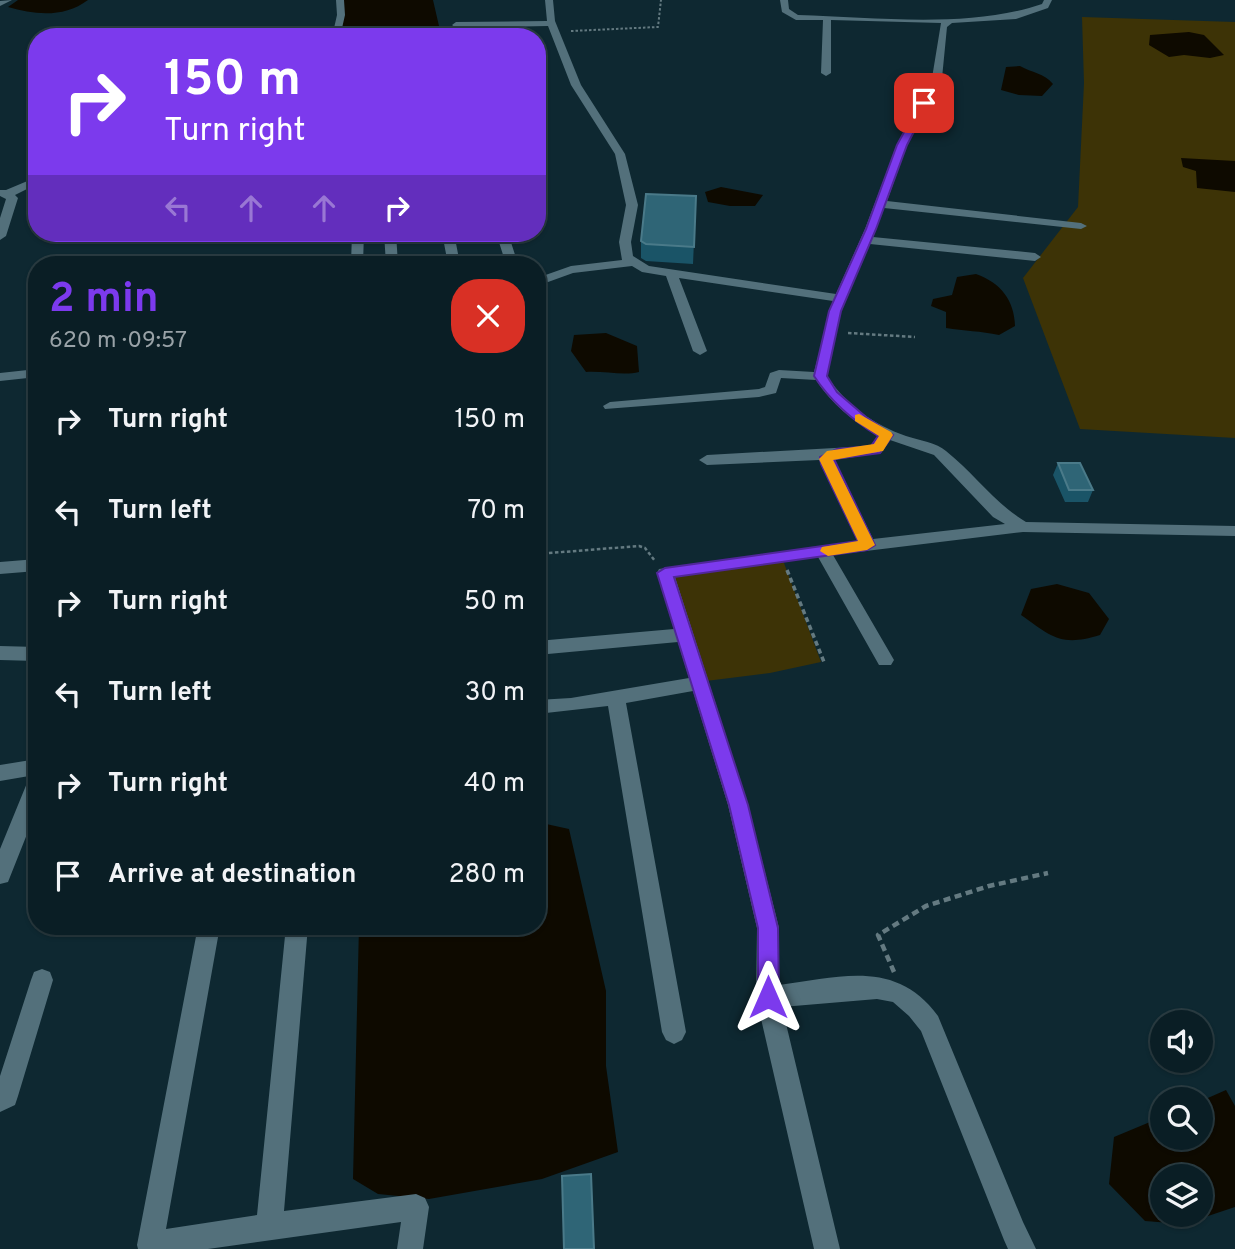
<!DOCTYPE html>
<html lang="en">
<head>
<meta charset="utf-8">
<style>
	body { margin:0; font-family:Overpass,sans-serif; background:#182b32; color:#f1f3f6; height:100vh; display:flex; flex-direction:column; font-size:26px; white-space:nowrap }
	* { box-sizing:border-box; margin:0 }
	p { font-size:23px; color:#99a2a7 }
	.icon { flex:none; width:38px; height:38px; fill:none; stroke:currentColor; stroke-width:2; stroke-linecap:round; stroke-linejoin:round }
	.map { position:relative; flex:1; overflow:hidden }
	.drawer { position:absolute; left:28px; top:256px; width:518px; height:679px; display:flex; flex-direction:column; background:#0a1e25; border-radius:28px; box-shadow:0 2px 5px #0004,0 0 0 2px #2a3c42 }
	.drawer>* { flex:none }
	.top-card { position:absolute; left:28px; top:28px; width:518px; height:214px; border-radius:28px; box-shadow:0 2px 5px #0004,0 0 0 2px #2a3c42; background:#7c3aed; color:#fff; overflow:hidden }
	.fabs { position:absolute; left:1150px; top:1010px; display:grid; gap:14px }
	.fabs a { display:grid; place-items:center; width:63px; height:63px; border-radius:50%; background:#0a1e25; box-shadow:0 2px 5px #0004,0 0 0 2px #2a3c42; font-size:35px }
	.pin { position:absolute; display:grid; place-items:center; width:60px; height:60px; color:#fff; margin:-30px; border-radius:14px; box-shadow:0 4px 10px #0006 }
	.me { position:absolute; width:77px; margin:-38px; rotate:0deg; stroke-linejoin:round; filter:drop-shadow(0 0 5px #0008) }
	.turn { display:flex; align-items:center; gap:24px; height:147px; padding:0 21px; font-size:32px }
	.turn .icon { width:91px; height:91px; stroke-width:2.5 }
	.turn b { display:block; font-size:49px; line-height:60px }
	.lanes { display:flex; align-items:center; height:66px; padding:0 21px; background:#0003; justify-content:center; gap:35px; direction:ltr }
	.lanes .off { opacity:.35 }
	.round { display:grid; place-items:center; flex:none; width:74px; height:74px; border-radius:28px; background:#182b32 }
	.summary { display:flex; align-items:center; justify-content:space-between; height:119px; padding:0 21px }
	h1 { font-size:42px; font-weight:700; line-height:52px; color:#7c3aed }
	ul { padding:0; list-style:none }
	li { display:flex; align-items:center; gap:21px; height:91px; padding:0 21px }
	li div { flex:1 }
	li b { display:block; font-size:26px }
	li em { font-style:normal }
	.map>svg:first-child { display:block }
	.green { fill:#3d3306 }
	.water { fill:#0e0a00; fill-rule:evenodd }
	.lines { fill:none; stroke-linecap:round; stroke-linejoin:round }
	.path-far3 { stroke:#647a81; stroke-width:2; stroke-dasharray:2.5 2; stroke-linecap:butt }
	.path-far2 { stroke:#647a81; stroke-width:2.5; stroke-dasharray:3.5 2.5; stroke-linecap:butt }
	.path-far1 { stroke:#647a81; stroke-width:3.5; stroke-dasharray:5 3.5; stroke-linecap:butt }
	.path { stroke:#647a81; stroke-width:4.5; stroke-dasharray:7 4.5; stroke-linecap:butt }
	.street { fill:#53707b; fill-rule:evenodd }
	.wall { fill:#1a5467 }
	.building { fill:#2f6576; stroke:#4a7a89; stroke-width:2 }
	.route { fill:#7c3aed; stroke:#51269a; stroke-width:2 }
	.slow { fill:#f59e0b }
</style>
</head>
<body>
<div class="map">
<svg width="1235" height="1249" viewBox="0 0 1235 1249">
	<rect width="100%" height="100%" fill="#0e2831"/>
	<path class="green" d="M1082 17 1235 22V438L1080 429 1023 278 1078 207 1084 83Z
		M776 558 784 563 821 662 770 673 706 681 665 570Z"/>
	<path class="water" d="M18 0H88C64 18 35 15 8 7Z
		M339 0H433L439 26 387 33 338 30Z
		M1189 32 1204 35 1224 55 1210 58 1184 55 1169 57 1149 45 1150 35Z
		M1020 66C1032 73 1044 73 1053 84L1042 96 1019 95 1001 90 1006 67Z
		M1181 158 1235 161V192L1197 188 1196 171 1183 167Z
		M721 187 763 195 755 206H730L708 202 705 192Z
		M976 274C1001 283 1014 300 1015 326L999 335C981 331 964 331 946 328V312L931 306 933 299 952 295 957 277Z
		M606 333 637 346 639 372C624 376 605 371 586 372L571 351 574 335Z
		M1057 584 1089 593 1109 619 1100 635C1061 647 1052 637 1021 615L1031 589Z
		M537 822 569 829 606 991V1066L618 1152 542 1179 429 1199 378 1194 353 1179 359 926H537Z
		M1226 1090 1235 1106V1207L1184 1224 1145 1221 1109 1184 1114 1137 1162 1117V1138H1200L1201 1101ZM1162 1176H1200V1214H1162Z"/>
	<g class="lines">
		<path class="path-far3" d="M571 31 658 27 661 0"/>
		<path class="path-far2" d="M848 333 915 337
			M537 554 639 546 645 548 655 561"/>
		<path class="path-far1" d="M787 570 824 662"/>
		<path class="path" d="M894 972 878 935 926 906 989 886 1048 873"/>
		<path class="street" d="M12 0 0 6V1Z
			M336 0H344L345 15 340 37H332L337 15Z
			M545 0H553L555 21 581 85 625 154 638 205 631 242 633 256 649 266 836 294 865 229 897 145 932 78 941 23 831 20V73L826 76 821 73 823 20H796L782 12 780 0H788L789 9 798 15C875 17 968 29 1042 4L1044 0H1052L1048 8 1016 19 952 23 947 27 942 78 907 145 887 201 1081 223 1087 226 1081 229 884 208 873 237 1035 253 1041 257 1035 261 870 244 841 311 827 376C846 405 874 425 906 436 919 440 937 443 946 451 975 474 994 503 1026 522L1235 526V536L1023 532 833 555 894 660 891 665H879L818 557 675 577 748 805 779 928V985C841 977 896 959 938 1016L1023 1222 1036 1249H1008L1004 1240 921 1031 909 1016 893 1002 877 999 782 1007 840 1249H814L756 997 757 928 728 805 693 691 626 703 686 1032 682 1040 674 1044 666 1040 662 1032 608 706 537 714V700L571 698 689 678 678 642 537 655V641L674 629 657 573 659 569 858 541 819 460 707 465 699 460 707 455 871 446 878 435C852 421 832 404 816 380L781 378 776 393 759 397 605 409 603 406 610 402 759 389 765 387 770 373 779 370 814 372 833 301 679 278 707 351 700 355 693 351 666 276 642 272 632 266 573 273 537 286V278L571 266 622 260 619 242 626 205 615 154 571 85 548 26 456 28 452 25 456 22 547 21ZM890 440 934 455 993 517 1005 524 873 539 834 460 881 453Z
			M37 177V184L15 195 18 198 6 236 0 240V218L6 199 0 196V190H6Z
			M352 233H364L363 264H351Z
			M384 233H396L398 264H386Z
			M442 233H454L460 264H448Z
			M496 233H508L518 264H506Z
			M37 369V377L0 381V373Z
			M37 559V571L0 574V562Z
			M0 646 37 647V661L0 660Z
			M37 759V809L8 882 0 884V849L27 783 30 777 35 775 0 781V765Z
			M198 926H220L166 1229 257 1215 286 926H308L284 1211 416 1194 425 1198 429 1207 423 1249H397L401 1222 208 1249H138L137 1245Z
			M42 969 50 972 53 980 18 1096 15 1105 0 1112V1076L31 980 34 972Z"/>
	</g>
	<path class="wall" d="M696 196 693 264 646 261 641 258V241Z
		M1058 463 1093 490 1088 502H1065L1053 475Z"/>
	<path class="building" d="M646 194 696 196 694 247 646 244 641 241Z
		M1058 463H1080L1093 490H1069Z
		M591 1174 594 1249H564L562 1176Z"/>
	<path class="route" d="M921 101 929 103 907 145 876 229 841 311 827 376 837 392 866 417 893 435 880 453 834 459 875 545 867 550 674 577 748 805 778 928 779 997 776 1004 768 1007 761 1004 758 997V928L729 805 657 573 665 568 858 541 821 464 820 457 837 449 871 446 878 436C852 420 831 402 814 376L829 311 866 229 897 145Z"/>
	<path class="slow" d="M859 414 891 432 893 435 883 451 833 460 875 545 867 550 828 556 820 551 822 547 858 541 819 459 827 451 874 444 879 436 855 421V415Z"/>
</svg>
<div class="fabs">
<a><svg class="icon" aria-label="sound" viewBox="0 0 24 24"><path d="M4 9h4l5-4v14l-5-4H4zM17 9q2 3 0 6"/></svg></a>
<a><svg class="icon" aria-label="search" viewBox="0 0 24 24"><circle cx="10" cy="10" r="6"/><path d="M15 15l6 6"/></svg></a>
<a><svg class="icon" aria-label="layers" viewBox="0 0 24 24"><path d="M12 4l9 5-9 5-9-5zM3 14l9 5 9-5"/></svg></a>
</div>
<div class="pin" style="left:924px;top:103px;background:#d93025"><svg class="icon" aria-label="arrive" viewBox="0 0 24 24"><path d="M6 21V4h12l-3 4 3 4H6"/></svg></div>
<svg class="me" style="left:768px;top:997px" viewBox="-20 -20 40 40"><path d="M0-17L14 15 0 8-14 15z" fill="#7c3aed" stroke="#fff" stroke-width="4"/></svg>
<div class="top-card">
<div class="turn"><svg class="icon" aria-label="right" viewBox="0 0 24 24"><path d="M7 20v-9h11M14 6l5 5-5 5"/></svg><div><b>150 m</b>Turn right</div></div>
<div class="lanes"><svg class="icon off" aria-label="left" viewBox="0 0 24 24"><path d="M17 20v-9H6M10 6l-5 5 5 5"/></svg><svg class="icon off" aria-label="ahead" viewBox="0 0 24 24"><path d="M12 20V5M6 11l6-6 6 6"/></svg><svg class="icon off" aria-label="ahead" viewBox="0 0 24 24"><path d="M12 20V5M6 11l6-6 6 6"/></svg><svg class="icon" aria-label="right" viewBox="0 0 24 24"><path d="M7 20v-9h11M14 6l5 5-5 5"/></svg></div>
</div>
<section class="drawer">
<div class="summary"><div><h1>2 min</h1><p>620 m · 09:57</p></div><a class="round" style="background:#d93025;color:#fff"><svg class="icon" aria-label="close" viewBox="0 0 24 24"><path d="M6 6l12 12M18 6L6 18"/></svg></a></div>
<ul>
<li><svg class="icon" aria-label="right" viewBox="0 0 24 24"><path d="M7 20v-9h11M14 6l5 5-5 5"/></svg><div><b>Turn right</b></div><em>150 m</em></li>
<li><svg class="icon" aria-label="left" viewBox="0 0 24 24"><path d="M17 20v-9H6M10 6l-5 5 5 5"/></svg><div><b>Turn left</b></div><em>70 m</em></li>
<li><svg class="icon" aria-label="right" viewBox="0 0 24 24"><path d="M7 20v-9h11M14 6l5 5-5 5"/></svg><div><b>Turn right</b></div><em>50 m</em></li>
<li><svg class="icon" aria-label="left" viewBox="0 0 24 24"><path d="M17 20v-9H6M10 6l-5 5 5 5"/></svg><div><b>Turn left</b></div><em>30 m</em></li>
<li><svg class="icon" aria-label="right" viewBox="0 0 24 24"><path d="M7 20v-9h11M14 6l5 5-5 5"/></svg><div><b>Turn right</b></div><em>40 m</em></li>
<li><svg class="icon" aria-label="arrive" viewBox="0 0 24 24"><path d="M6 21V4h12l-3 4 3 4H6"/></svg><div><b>Arrive at destination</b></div><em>280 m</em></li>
</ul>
</section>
</div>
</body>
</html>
